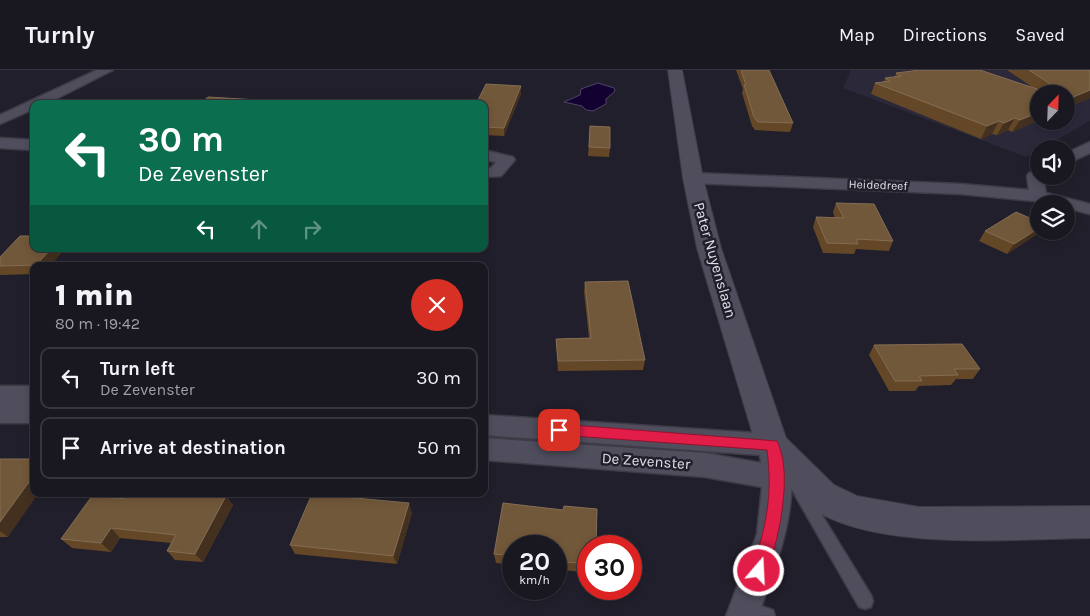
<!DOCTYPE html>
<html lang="en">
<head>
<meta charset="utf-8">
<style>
	body { margin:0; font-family:Karla,sans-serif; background:#26242d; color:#f1f3f6; height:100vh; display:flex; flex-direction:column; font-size:19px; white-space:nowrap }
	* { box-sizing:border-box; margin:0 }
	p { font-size:16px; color:#9f9fa5 }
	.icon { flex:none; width:28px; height:28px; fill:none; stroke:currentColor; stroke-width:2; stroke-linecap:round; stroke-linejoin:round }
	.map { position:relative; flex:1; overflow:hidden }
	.sheet { position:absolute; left:30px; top:192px; width:458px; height:235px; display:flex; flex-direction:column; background:#191720; border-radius:10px; box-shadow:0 2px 8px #0003,0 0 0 1px #37363e }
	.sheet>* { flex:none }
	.top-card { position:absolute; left:30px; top:30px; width:458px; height:152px; border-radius:10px; box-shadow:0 2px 8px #0003,0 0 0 1px #37363e; background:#0b6e4f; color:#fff; overflow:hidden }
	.needle { width:32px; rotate:23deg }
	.buttons { position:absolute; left:1030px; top:15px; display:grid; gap:10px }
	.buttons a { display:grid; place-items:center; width:45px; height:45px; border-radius:50%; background:#191720; box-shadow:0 2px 8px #0003,0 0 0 1px #37363e; font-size:25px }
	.speed { position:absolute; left:502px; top:465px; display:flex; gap:10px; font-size:25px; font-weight:700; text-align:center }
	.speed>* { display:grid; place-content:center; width:65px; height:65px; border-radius:50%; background:#191720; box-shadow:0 2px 8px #0003,0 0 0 1px #37363e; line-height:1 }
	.speed small { font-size:12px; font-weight:400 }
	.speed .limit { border:8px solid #d22; background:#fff; color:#111 }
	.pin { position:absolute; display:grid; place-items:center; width:42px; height:42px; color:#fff; margin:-21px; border-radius:10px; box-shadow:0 2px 8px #0006 }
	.me { position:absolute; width:55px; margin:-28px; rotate:19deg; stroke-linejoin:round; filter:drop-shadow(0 0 4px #0008) }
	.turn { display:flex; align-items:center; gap:18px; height:105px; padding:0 25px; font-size:22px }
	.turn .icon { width:65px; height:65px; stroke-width:2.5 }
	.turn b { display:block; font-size:35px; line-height:42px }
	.lanes { display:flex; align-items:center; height:48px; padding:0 25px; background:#0003; justify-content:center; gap:25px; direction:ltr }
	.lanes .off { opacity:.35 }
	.round { display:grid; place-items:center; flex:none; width:52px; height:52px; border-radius:26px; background:#26242d }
	.summary { display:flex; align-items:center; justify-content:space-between; height:85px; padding:0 25px }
	h1 { font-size:30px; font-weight:800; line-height:38px }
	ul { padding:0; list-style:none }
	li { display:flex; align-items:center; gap:15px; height:62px; margin:0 10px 8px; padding:0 15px; border:2px solid #37363e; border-radius:10px }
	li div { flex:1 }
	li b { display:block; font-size:19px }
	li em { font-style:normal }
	header { display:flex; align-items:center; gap:30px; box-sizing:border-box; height:70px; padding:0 25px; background:#191720; border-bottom:1px solid #37363e }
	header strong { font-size:24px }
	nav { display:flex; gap:28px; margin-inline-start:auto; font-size:18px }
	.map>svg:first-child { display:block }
	.built { fill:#2b283a; fill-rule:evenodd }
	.water { fill:#120131; stroke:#504468 }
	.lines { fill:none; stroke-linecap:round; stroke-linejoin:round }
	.lane-casing { stroke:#3d3c46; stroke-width:3 }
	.street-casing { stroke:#3d3c46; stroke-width:3 }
	.secondary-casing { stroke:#3d3c46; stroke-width:2 }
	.lane { fill:#504e5d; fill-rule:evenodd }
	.street { fill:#504e5d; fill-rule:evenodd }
	.secondary { fill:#504e5d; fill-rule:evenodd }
	.wall { fill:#644726 }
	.shaded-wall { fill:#44301f }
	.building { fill:#72583a; stroke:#836d55 }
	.route { fill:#e11d48; stroke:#92132f }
	.labels { text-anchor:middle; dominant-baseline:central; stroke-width:5; stroke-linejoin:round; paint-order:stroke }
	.far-street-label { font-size:12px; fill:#e0dfe7; stroke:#211f2b }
	.street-label { font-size:15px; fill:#e0dfe7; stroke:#211f2b }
</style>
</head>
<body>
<header>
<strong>Turnly</strong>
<nav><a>Map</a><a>Directions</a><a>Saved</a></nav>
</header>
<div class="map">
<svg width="1090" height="546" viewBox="0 0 1090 546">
	<rect width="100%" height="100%" fill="#211f2b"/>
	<path class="built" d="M851 0H1090V51L1026 87 843 18ZM1039 24H1066V51H1039Z"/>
	<path class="water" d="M598 13 614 18 615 21 606 29V34L593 41 586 40 582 36 564 32 580 25 581 19Z"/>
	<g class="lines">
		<g class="lane-casing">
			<path id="lane" d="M801 417 806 419 871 525 873 531 871 537 865 539 859 537 796 427 794 423 796 419Z
				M746 531 773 540 775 546 740 545 738 539 740 533Z"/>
		</g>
		<g class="street-casing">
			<path id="street" d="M97 0H113L46 34H34V39L0 54V45Z
				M0 68 34 70V80L0 78Z
				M1090 72V83L1066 94V83Z
				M484 80 513 87 515 90 501 106 484 107V97L491 98 496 92 484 90Z
				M1039 99V106H1046L1043 108 1046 123 1090 134V144L1066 138V134L961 124 693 113 685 108 693 103 961 114 1029 120 1027 106 1029 103Z
				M0 316H34V353H0Z
				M484 345 772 364 781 367C808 420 776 495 758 546H726L757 464 762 417 705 407 484 390V368L705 383 761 393 760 385 484 365Z"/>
		</g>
		<g class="secondary-casing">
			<path id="secondary" d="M668 0H682L703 108 721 178 786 368 834 415 857 426 919 437 1090 436V468C1014 469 873 482 810 437 794 426 775 399 761 384L756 375 697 178 683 108Z"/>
		</g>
		<use href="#lane" class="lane"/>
		<use href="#street" class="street"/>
		<use href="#secondary" class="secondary"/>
	</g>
	<path class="wall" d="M736 0H769L793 53 790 62 755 60 752 56 742 23 743 19Z
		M1007 0H1090V28L1066 38V24H1039V50L1012 62 1008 60 997 65 992 64 981 69 871 24 875 13 884 12 885 8 895 7 896 3 1032 17Z
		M521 24 504 66 484 65V34Z
		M590 56 610 78 609 87 588 86Z
		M836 133 893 171 889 181 856 179 854 184 823 183 813 157 816 147 835 148 833 142Z
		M985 161 1037 164 1007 184 979 171Z
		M62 182 50 196H34V204L0 205V187Z
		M585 212 645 290 643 300 558 301 556 269 589 268 584 222Z
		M874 275 980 299 973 309H956L951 315 919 316 915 321H889L869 285Z
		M0 389 8 467H0Z
		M226 426 233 435 203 492 175 490 167 481 171 473 120 468 111 482 72 478 61 469 127 429Z
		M503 433 563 440 564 436 597 439 596 476H589V503L556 499V476H514V495L496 493 494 484Z
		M412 443 397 494 295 484 290 475Z"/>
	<path class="shaded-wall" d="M521 16V24L504 66V58Z
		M1090 20V28L1066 38V36L1071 28Z
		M1039 42V50L1012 62 1020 50Z
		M1015 48 1008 60 997 65 1004 53Z
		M999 51 992 64 981 69 987 56Z
		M1039 158V161L1037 164 1007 184 1014 174Z
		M46 179H59L62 182 50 196H37L36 195Z
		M34 405V424H38L8 467 0 461V452Z
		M226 426 233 435 203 492 195 484Z
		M409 433 412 443 397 494 393 486Z
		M111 458 120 468 111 482 101 473Z"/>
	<path class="building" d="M741 0H769L793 53 758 52 754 47 744 15H746Z
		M920 0H980L1052 24H1039V42L1020 50 1015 48 1004 53 999 51 987 56 875 13 890 11 885 8 901 6 896 3Z
		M1029 0H1090V20L1071 28 1066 24Z
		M486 14 521 16 504 58 484 57V34H476Z
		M208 27 276 31 273 34H200Z
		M590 56 610 57V78L589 77Z
		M836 133 874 134 893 171 856 169 858 174 827 173 816 147 844 148Z
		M1016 142 1039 152V158L1014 174 985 161Z
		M20 166H34V179H51L36 195 0 196V187Z
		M628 211 645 290 558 291 556 269 591 268 585 212Z
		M962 274 980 299H954L958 305 919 306 922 311H895L874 275Z
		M0 389H34V405L0 452Z
		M131 424H205L226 426 195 484 167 481 176 465 111 458 101 473 61 469 92 426 127 429Z
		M312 424 409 433 393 486 290 475Z
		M503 433 563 440 564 436 597 439 596 476H589V494L556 491V476H514V486L494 484Z"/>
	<path class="route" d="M559 354 777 371C794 404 778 474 765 507L759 509 753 507 751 501C766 459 773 425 767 380L559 365 552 360Z"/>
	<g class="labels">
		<g class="far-street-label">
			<text transform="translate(878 115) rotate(2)">Heidedreef</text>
		</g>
		<g class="street-label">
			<text transform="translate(715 190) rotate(74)">Pater Nuyenslaan</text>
			<text transform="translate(646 391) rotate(4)">De Zevenster</text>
		</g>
	</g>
</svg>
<div class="buttons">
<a><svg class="needle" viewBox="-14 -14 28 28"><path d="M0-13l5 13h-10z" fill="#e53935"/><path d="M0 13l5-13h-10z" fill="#9f9fa5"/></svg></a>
<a><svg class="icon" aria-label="sound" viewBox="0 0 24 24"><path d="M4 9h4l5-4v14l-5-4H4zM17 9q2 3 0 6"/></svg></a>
<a><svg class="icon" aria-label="layers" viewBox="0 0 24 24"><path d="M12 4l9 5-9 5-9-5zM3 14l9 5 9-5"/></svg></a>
</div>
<div class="speed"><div>20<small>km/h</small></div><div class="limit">30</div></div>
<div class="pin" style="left:559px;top:360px;background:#d93025"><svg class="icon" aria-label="arrive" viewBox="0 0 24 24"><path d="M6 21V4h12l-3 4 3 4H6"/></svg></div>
<svg class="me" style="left:759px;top:501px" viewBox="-20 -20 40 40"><circle r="17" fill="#e11d48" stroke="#fff" stroke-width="3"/><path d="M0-11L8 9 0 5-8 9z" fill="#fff"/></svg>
<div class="top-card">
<div class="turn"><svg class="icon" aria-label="left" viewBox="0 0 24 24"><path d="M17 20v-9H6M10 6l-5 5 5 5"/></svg><div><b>30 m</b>De Zevenster</div></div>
<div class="lanes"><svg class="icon" aria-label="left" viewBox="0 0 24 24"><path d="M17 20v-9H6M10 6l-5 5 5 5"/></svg><svg class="icon off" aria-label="ahead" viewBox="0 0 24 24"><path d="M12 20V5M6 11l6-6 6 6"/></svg><svg class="icon off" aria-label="right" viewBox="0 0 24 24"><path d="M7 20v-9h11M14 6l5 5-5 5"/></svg></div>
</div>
<section class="sheet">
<div class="summary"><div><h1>1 min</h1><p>80 m · 19:42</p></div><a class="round" style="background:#d93025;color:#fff"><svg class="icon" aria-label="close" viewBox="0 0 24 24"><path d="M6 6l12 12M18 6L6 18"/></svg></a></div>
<ul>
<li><svg class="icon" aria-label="left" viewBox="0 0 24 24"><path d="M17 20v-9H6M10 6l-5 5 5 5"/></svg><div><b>Turn left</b><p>De Zevenster</p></div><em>30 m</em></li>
<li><svg class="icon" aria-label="arrive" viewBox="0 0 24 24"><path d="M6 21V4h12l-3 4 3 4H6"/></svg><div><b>Arrive at destination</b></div><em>50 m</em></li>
</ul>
</section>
</div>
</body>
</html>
